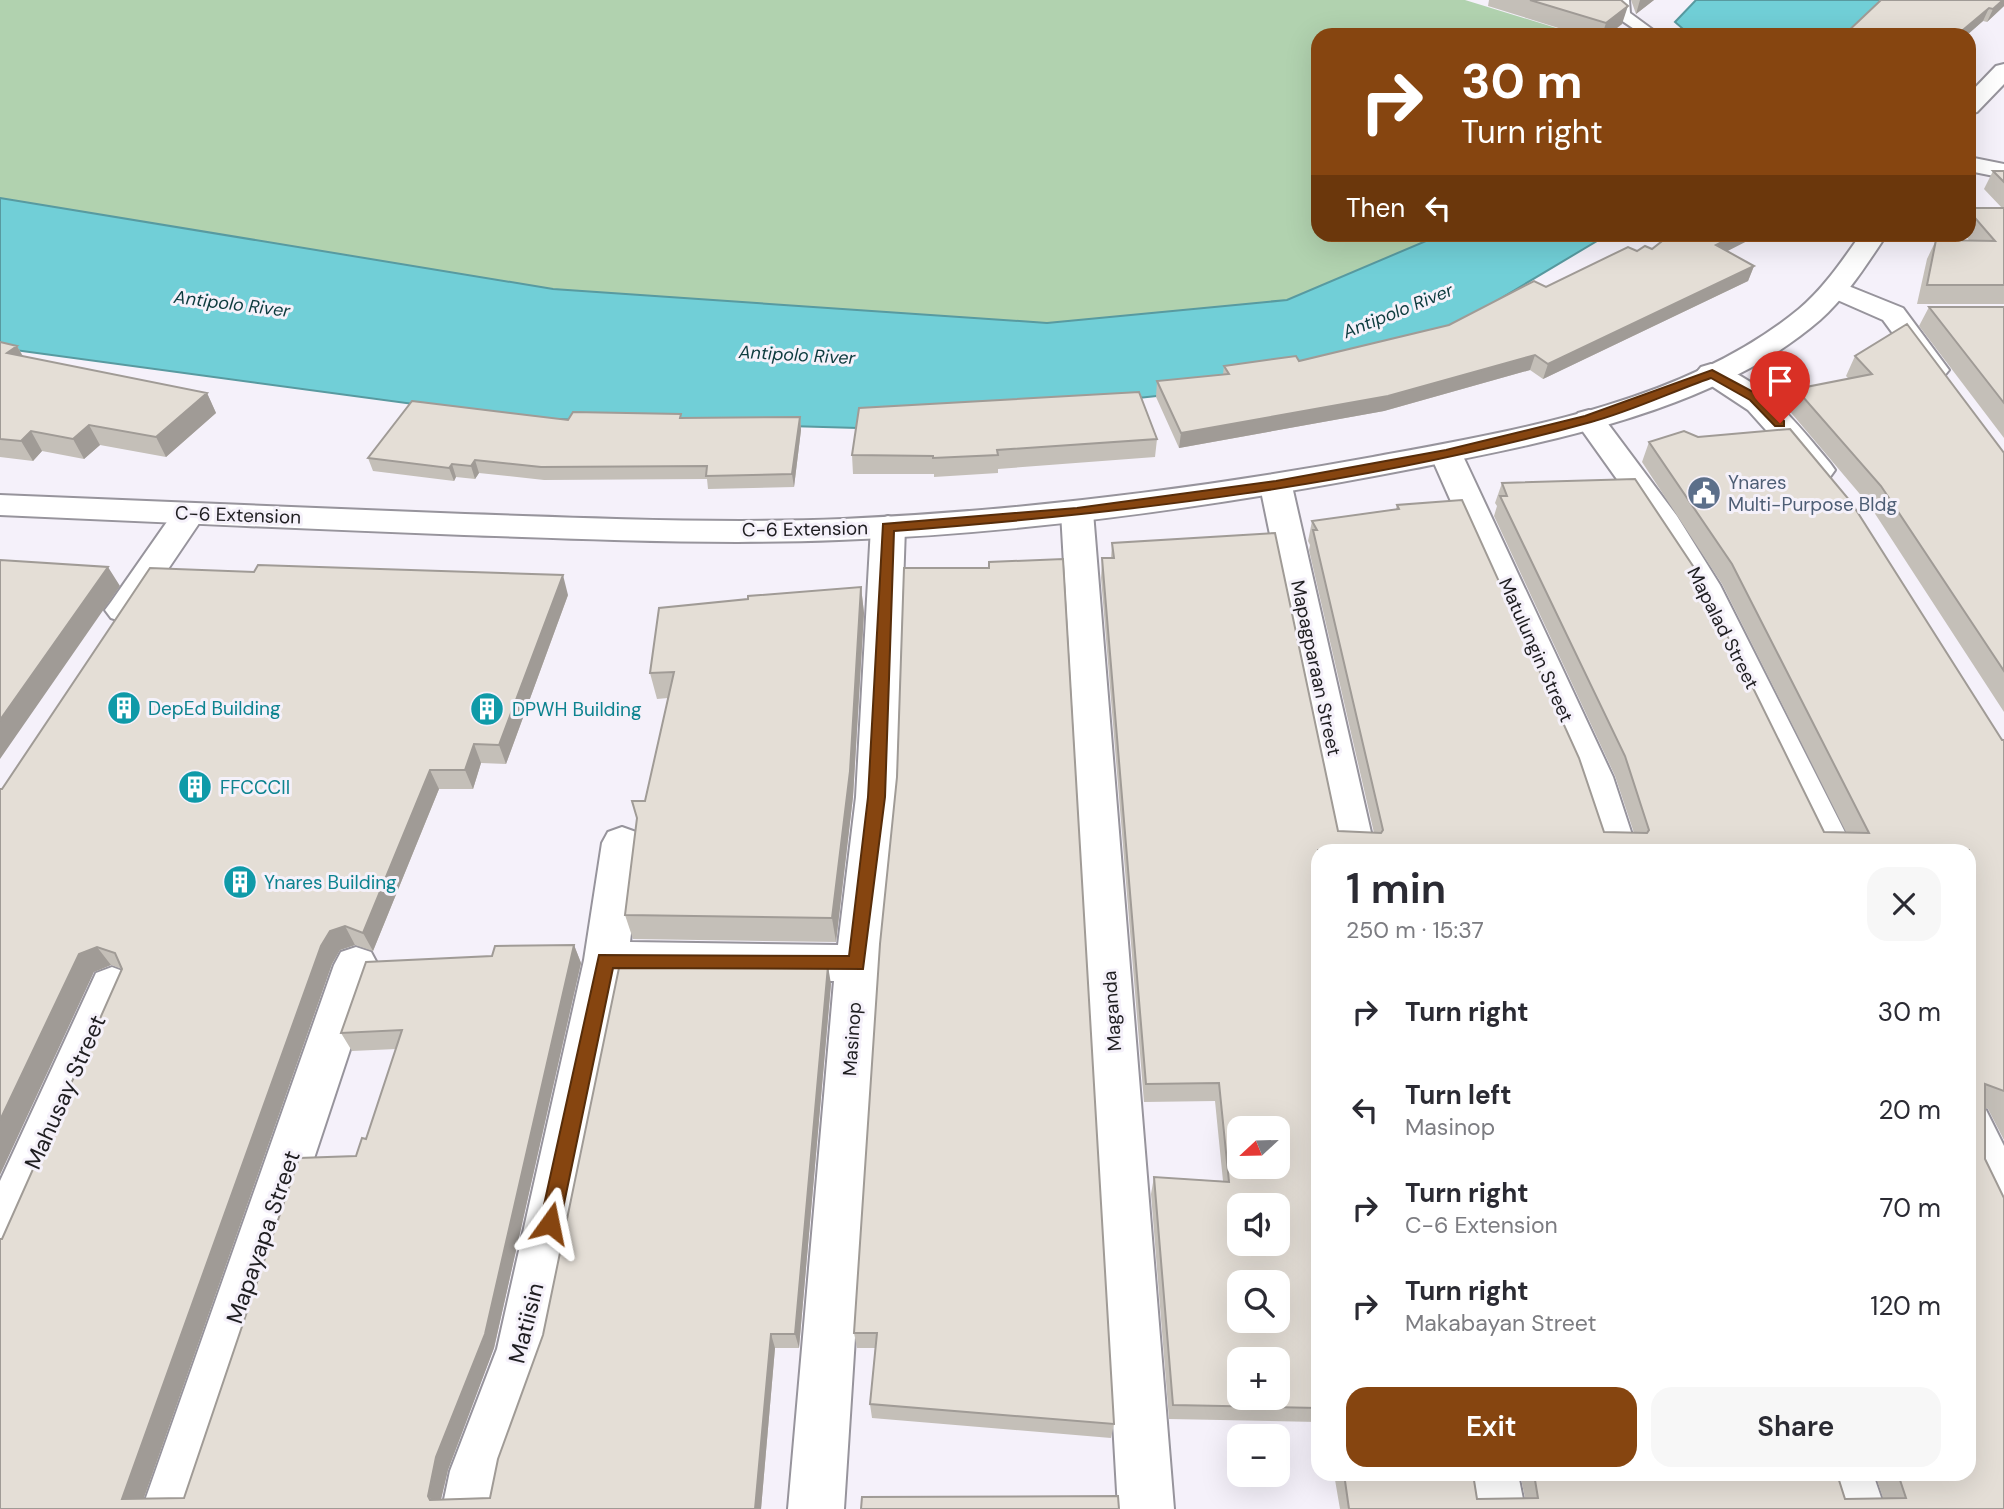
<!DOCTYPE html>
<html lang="en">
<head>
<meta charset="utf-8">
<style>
	body { margin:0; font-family:"DM Sans",sans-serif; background:#f7f7f7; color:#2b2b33; height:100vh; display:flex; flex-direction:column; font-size:26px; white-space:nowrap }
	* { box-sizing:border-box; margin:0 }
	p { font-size:23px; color:#7c7c81 }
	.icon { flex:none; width:38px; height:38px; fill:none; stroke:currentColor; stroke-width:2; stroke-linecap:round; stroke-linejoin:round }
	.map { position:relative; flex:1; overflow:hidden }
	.side { position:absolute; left:1311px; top:844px; width:665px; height:637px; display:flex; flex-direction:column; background:#fff; border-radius:21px; box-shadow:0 7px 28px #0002 }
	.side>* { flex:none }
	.banner { position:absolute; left:1311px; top:28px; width:665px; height:214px; border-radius:21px; box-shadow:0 7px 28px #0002; background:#864510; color:#fff; overflow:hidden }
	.needle { width:46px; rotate:248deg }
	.buttons { position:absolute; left:1227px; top:1116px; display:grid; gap:14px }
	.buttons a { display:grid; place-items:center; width:63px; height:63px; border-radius:14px; background:#fff; box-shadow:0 7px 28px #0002; font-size:35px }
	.pin { position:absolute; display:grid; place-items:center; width:60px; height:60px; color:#fff; margin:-72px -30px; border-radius:50% 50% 50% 0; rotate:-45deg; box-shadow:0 0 7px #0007 }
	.pin .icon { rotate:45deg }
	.me { position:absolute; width:77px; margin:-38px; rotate:12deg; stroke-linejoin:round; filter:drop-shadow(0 0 5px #0008) }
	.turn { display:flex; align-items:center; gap:24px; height:147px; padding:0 35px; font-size:32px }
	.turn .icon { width:91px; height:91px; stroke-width:2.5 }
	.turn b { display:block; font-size:49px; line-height:60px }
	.then { display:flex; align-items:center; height:66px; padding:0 35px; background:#0003; gap:14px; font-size:26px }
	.round { display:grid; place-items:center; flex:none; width:74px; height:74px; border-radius:21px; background:#f7f7f7 }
	.summary { display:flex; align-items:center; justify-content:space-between; height:119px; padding:0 35px }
	h1 { font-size:42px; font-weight:600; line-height:52px }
	.cta { display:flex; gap:14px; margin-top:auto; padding:14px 35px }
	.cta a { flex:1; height:80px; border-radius:21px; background:#864510; color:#fff; font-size:28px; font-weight:600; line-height:80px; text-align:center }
	.cta a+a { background:#f7f7f7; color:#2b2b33 }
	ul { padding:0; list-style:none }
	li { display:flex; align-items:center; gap:21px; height:98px; padding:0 35px }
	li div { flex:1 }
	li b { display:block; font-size:26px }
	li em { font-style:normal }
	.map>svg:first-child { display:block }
	.green { fill:#b1d2af }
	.water { fill:#71cfd7; stroke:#589aa0; stroke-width:2 }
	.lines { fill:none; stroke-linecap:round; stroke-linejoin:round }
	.service-casing { stroke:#97949c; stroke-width:4 }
	.minor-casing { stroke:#97949c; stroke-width:4 }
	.primary-casing { stroke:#97949c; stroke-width:4 }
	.service { fill:#fff; fill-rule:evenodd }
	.minor { fill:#fff; fill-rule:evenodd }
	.primary { fill:#fff; fill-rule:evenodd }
	.wall { fill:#c4bfb8 }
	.shaded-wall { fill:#a09b96 }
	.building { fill:#e4ded6; stroke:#a09b96; stroke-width:2; fill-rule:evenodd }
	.route { fill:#864510; stroke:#572d0a; stroke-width:2 }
	.labels { text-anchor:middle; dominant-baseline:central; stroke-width:6; stroke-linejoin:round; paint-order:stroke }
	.far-water-label { font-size:18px; font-style:italic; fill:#0d3b3e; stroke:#f5f1fa }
	.service-label { font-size:19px; fill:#4e5e75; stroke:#f5f1fa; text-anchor:start }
	.street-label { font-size:19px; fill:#1f1e21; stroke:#f5f1fa }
	.culture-label { font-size:19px; fill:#0d838f; stroke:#f5f1fa; text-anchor:start }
	.near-street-label { font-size:23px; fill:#1f1e21; stroke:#f5f1fa }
</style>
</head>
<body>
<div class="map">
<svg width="2004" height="1509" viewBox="0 0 2004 1509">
	<rect width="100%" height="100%" fill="#f5f1fa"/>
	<path class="green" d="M0 0H1465L1579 35H1318V234L1440 235 1287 300 1047 323 553 289 0 198Z"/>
	<path class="water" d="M1696 0H1884L1856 35H1690L1675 22Z
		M0 198 553 289 1047 323 1287 300 1440 235H1607L1446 331 1213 390 858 428 517 418 0 348Z"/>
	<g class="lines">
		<g class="service-casing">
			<path id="service" d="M1615 0H1629L1630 13 1660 35H1643L1618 18Z"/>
		</g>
		<g class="minor-casing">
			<path id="minor" d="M1969 157 2004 164V178L1969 171Z
				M1836 281 1903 308 1949 370 1944 376 1934 379 1924 376 1883 320 1826 295 1822 289 1826 283Z
				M1711 364C1762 377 1798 425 1830 463L1835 470 1830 477 1819 480 1808 477 1748 410 1701 379 1696 373 1701 367Z
				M1589 410 1600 413 1677 516 1720 585 1854 850H1814L1686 585 1651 527 1574 419 1578 413Z
				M1446 444 1457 447 1462 454 1613 777 1637 850H1597L1573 777 1430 454 1435 447Z
				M1276 476 1287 479 1292 486 1375 850H1335L1260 486 1265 479Z
				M1077 502 1089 505 1093 512 1174 1509H1118L1061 512 1065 505Z
				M190 503 202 506 206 513 135 618 123 622 111 618 105 610 111 602 178 506Z
				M888 516 900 520 905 527 896 797 879 963 844 1509H788L834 981 624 978 549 1349 506 1471 498 1509H442L450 1471 497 1349 584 960 602 843 608 832 622 827 636 832 642 843 630 942 838 945 856 797 871 527 876 520Z
				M356 947 371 952 378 965 198 1509H142L334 965 341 952Z
				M112 967 128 973 134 986 18 1253 0 1260V1181L96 973Z
				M1969 1103 1986 1110 2004 1146V1220L1987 1213 1969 1175Z
				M1462 1474H1518L1525 1509H1469Z
				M1817 1474H1873L1885 1509H1829Z"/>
		</g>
		<g class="primary-casing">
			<path id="primary" d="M2004 64V84L1977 112 1969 114V94L1996 66Z
				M1861 234H1887C1867 264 1847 296 1820 320 1715 411 1549 442 1416 468 1226 505 1033 533 839 540 714 545 589 539 464 535 309 529 155 522 0 515V495C155 501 310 508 465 514 591 518 717 524 843 519 1021 511 1198 489 1373 457 1514 431 1685 403 1799 309 1824 288 1842 261 1861 234Z"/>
		</g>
		<use href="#service" class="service"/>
		<use href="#minor" class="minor"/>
		<use href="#primary" class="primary"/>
	</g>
	<path class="wall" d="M1489 0H1621L1622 24 1608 35H1581L1488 6Z
		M1631 0H1654L1636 14Z
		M2004 0V6L1987 22 1983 21 1967 35H1844Z
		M1993 171H2004V304H1917L1927 259 1936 240H1969L1964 234H1969V208H2002L1984 189Z
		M1652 249 1727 251 1754 266 1748 281 1543 379 1530 370 1384 411 1179 448 1156 397 1157 381 1223 374 1224 366 1299 361 1449 325 1637 251Z
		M1929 307H2004V438L1919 326Z
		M0 342 17 346 23 356 207 393 216 413 166 457 100 445 84 459 42 451 33 461 0 457Z
		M1855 356 2004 453V712L1870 506 1787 408 1796 389 1849 379 1846 376Z
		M681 414V418L800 417 801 430 794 487 708 489 707 479 544 480 479 473 475 479 456 477 454 481 373 471 368 458 568 420Z
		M1157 439 1155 457 998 469V473L934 477V474H853L852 455Z
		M1649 442 2004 740V1140L1988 1109 1985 1108V1159L2004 1509H1340L1334 1474H1473L1477 1499 1525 1498 1520 1474H1837L1845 1499 1883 1498 1875 1474H1969V850H1318V1422L1169 1419 1151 1194 1154 1177 1223 1181 1215 1101 1144 1102 1101 578 1102 558H1111L1112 543 1338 831 1374 833 1309 550 1310 545 1308 541 1312 521 1396 509 1397 505 1604 832 1634 833 1615 776 1494 516 1497 506 1495 503 1502 483 1824 832H1846L1722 584 1642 462Z
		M861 587 864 613 853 797 836 942 633 939 625 915 645 801 668 698 657 699 650 673 748 599Z
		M568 595 506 764 481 763 473 789H439L373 951 355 945 340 950 332 964 144 1498H184L356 1156 366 1139 396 1049 352 1051 341 1033 492 956 574 945 581 963 494 1348 448 1470 441 1499 490 1498 831 984 799 1348H775L761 1509H0L2 1239 122 969 111 965 94 972 0 789Z
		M880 944 1114 1424 1111 1438 872 1418 870 1404 875 1348H857L854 1333Z"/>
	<path class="shaded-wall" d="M1640 0H1654L1636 14Z
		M2003 0H2004V6L1987 22 1993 9Z
		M1628 6 1622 24 1608 35H1602L1606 23Z
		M1989 8 1983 21 1967 35H1957Z
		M1738 234H1761L1710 260 1716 245Z
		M1754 266 1748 281 1543 379 1548 364Z
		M17 346 28 366 7 353Z
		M1535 355 1530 370 1384 411 1179 448 1181 433Z
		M207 393 216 413 166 457 156 437Z
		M800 417 801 430 794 487 792 474Z
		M89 425 100 445 84 459 73 439Z
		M31 431 42 451 33 461 21 441Z
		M475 460 479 473 475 479 471 466Z
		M452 464 456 477 454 481 449 468Z
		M108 567 120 586 0 759V720Z
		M563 575 568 595 506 764 499 745Z
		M861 587 864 613 853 797 836 942 832 918Z
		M474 744 481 763 473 789 465 770Z
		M430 770 439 789 373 951 363 933Z
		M345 926 355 945 340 950 332 964 140 1509 122 1499 321 946 330 931Z
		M574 945 581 963 494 1348 448 1470 439 1508 428 1496 436 1457Z
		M97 947 111 965 94 972 0 1175V1120L79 954Z
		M828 966 831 984 799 1348 795 1334Z
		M771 1334 775 1348 761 1509H755Z"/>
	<path class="building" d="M1530 0H1621L1628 6 1606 23Z
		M1881 0H2003L1993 9 1989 8 1957 35H1844Z
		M1993 171H2004V182Z
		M1969 208H2004V285H1927L1936 240 1995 241 1969 211Z
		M1671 234H1738L1716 245 1754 266 1548 364 1535 355 1388 396 1181 433 1157 381 1229 374 1224 366 1296 356 1299 361 1449 325 1534 281 1546 287 1628 247 1637 251 1645 246 1652 249Z
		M1929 307H2004V403Z
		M1907 324 2004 453V671L1881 486 1796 389 1872 374 1855 356Z
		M0 342 17 346 7 353 207 393 156 437 89 425 73 439 31 431 21 441 0 439Z
		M1139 392 1157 439 997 450 998 455 933 458V456L852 455 859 408Z
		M412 401 568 420 573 412 681 414 680 418 800 417 792 474 706 476 707 466 541 467 475 460 471 466 452 464 449 468 368 458Z
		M1790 429 1851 502 2002 740H2004V1091L1985 1084V1159L2004 1198V1509H1349L1344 1474H1473L1477 1499 1538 1498 1534 1474H1837L1845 1499 1906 1498 1898 1474H1969V850H1318V1408L1173 1405 1154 1177 1229 1182 1219 1083 1146 1084 1102 558H1114L1112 543 1275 533 1338 831 1381 833 1383 830 1313 530H1317L1312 521 1399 509 1397 505 1462 500 1579 758 1604 832 1647 833 1649 830 1625 756 1500 496H1507L1502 483 1635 479 1693 566 1824 832 1869 833 1732 564 1649 442 1684 431 1698 437ZM1239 1129H1278V1167H1239ZM1239 1206H1278V1244H1239ZM1239 1283H1278V1321H1239ZM1239 1360H1278V1398H1239Z
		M1063 559 1114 1424 870 1404 877 1333H854L880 944 897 777 904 568H989V562Z
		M0 560 108 567 0 720Z
		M258 565 563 575 499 745 474 744 465 770H430L363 933 345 926 330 931 321 946 122 1499 184 1498 299 1158 356 1156 362 1138 366 1139 402 1030 341 1033 366 962 492 956 495 946 574 945 485 1334 436 1457 428 1496 430 1500 490 1498 498 1459 543 1335 620 963 828 966 795 1334H771L755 1509H0V1239H2L122 969 115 953 97 947 79 954 0 1120V789H2L150 568 254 572Z
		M861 587 850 771 832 918 625 915 637 818 632 801H645L674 672 650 673 659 608 748 599V596Z
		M1118 1496 1119 1509H861L862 1497Z"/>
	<path class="route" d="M1712 370 1759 395 1784 421V426H1775L1750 400 1711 378C1671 392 1632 411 1591 422 1364 485 1129 513 894 531L885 797 863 969 613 968 560 1223 557 1230 550 1233 543 1230 540 1223 599 955 849 956 868 797 883 524 1077 508 1276 481 1446 450 1585 416Z"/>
	<defs>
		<g id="civic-disc" transform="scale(1.75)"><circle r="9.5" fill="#5c6f8a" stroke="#f5f1fa"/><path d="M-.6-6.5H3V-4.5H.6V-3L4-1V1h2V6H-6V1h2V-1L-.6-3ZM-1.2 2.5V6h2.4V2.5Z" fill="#fff"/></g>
		<g id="building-disc" transform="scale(1.75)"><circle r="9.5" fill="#0f9aa8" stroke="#f5f1fa"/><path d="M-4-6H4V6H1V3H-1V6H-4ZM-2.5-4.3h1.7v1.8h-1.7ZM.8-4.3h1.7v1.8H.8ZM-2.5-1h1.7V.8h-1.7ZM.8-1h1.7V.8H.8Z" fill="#fff"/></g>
	</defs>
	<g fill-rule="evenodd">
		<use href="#civic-disc" x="1704" y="493"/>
		<use href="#building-disc" x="124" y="708"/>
		<use href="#building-disc" x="487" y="709"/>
		<use href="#building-disc" x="195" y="787"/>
		<use href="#building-disc" x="240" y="882"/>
	</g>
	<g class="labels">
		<g class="far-water-label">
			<text transform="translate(232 304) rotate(7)">Antipolo River</text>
			<text transform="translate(1398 311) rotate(-22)">Antipolo River</text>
			<text transform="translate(797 355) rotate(3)">Antipolo River</text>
		</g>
		<g class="service-label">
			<text x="1728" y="482">Ynares<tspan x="1728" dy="22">Multi-Purpose Bldg</tspan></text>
		</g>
		<g class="street-label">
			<text transform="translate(238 515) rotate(2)">C-6 Extension</text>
			<text transform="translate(805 529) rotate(-1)">C-6 Extension</text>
			<text transform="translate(1723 628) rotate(63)">Mapalad Street</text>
			<text transform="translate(1536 650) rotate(66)">Matulungin Street</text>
			<text transform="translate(1316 668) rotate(78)">Mapagparaan Street</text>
			<text transform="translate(1112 1011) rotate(-94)">Maganda</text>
			<text transform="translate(852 1039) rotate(-86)">Masinop</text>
		</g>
		<g class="culture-label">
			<text x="148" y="708">DepEd Building</text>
			<text x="512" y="709">DPWH Building</text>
			<text x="220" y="787">FFCCCII</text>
			<text x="264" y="882">Ynares Building</text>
		</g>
		<g class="near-street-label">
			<text transform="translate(65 1092) rotate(-66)">Mahusay Street</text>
			<text transform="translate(263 1237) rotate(-71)">Mapayapa Street</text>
			<text transform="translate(526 1323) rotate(-76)">Matiisin</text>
		</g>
	</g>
</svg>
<div class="buttons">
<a><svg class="needle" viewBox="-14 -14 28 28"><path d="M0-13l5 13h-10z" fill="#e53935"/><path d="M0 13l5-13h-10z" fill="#7c7c81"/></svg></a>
<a><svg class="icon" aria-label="sound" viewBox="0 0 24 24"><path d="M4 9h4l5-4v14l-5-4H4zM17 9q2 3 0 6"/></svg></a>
<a><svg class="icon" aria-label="search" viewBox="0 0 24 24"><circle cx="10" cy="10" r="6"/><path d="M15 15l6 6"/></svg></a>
<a>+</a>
<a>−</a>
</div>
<div class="pin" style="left:1780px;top:423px;background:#d93025"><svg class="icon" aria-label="arrive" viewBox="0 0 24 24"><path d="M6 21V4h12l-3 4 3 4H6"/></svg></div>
<svg class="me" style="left:550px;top:1223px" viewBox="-20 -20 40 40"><path d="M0-17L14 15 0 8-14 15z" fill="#864510" stroke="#fff" stroke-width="4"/></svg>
<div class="banner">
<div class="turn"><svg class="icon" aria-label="right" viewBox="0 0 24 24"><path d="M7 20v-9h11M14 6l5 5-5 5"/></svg><div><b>30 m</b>Turn right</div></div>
<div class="then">Then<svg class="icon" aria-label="left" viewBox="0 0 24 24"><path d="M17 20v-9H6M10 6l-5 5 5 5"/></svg></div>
</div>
<section class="side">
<div class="summary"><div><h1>1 min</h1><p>250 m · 15:37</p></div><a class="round"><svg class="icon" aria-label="close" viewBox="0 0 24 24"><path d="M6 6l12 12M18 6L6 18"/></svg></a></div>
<ul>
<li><svg class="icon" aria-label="right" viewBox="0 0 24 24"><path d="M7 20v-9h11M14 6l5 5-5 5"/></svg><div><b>Turn right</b></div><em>30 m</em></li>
<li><svg class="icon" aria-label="left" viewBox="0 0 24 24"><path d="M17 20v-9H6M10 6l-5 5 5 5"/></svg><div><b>Turn left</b><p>Masinop</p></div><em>20 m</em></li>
<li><svg class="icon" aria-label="right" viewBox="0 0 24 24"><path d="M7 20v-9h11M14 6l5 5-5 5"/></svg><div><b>Turn right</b><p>C-6 Extension</p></div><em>70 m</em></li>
<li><svg class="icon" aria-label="right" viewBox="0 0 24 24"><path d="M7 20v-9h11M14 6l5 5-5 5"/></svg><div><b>Turn right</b><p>Makabayan Street</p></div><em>120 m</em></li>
</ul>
<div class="cta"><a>Exit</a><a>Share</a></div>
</section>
</div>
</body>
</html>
